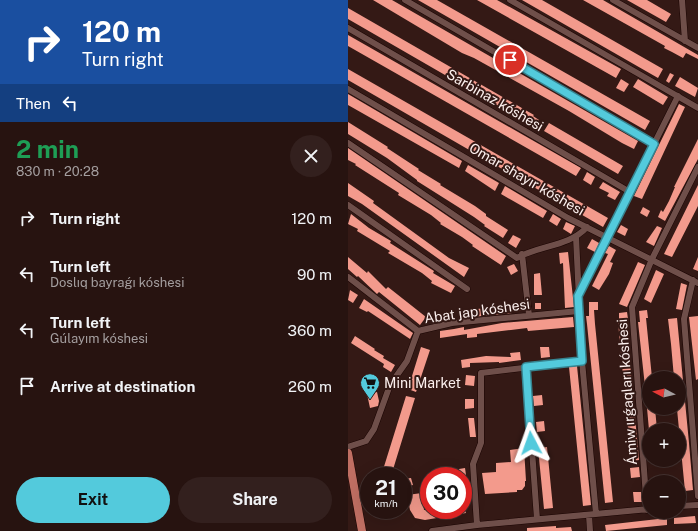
<!DOCTYPE html>
<html lang="en">
<head>
<meta charset="utf-8">
<style>
	body { margin:0; font-family:"Public Sans",sans-serif; background:#33201e; color:#f1f3f6; height:100vh; display:flex; flex-direction:column; font-size:15px; white-space:nowrap }
	* { box-sizing:border-box; margin:0 }
	p { font-size:13px; color:#a49e9f }
	.icon { flex:none; width:22px; height:22px; fill:none; stroke:currentColor; stroke-width:2; stroke-linecap:round; stroke-linejoin:round }
	.map { position:relative; flex:1; overflow:hidden }
	.drawer { display:flex; flex-direction:column; background:#271310; width:348px }
	.drawer>* { flex:none }
	.hud { background:#1a4fa0; color:#fff; overflow:hidden }
	.needle { width:26px; rotate:277deg }
	.controls { position:absolute; left:294px; top:371px; display:grid; gap:8px }
	.controls a { display:grid; place-items:center; width:44px; height:44px; border-radius:50%; background:#271310; box-shadow:0 4px 16px #0002,0 0 0 1px #433230; font-size:20px }
	.speed { position:absolute; left:12px; top:467px; display:flex; gap:8px; font-size:20px; font-weight:700; text-align:center }
	.speed>* { display:grid; place-content:center; width:52px; height:52px; border-radius:50%; background:#271310; box-shadow:0 4px 16px #0002,0 0 0 1px #433230; line-height:1 }
	.speed small { font-size:10px; font-weight:400 }
	.speed .limit { border:6px solid #d22; background:#fff; color:#111 }
	.pin { position:absolute; display:grid; place-items:center; width:34px; height:34px; color:#fff; margin:-17px; border:2px solid #fff; border-radius:50%; box-shadow:0 1px 4px #0007 }
	.me { position:absolute; width:44px; margin:-22px; rotate:356deg; stroke-linejoin:round; filter:drop-shadow(0 0 3px #0008) }
	.turn { display:flex; align-items:center; gap:14px; height:84px; padding:0 16px; font-size:18px }
	.turn .icon { width:52px; height:52px; stroke-width:2.5 }
	.turn b { display:block; font-size:28px; line-height:34px }
	.then { display:flex; align-items:center; height:38px; padding:0 16px; background:#0003; gap:8px; font-size:15px }
	.round { display:grid; place-items:center; flex:none; width:42px; height:42px; border-radius:21px; background:#33201e }
	.head { display:flex; align-items:center; justify-content:space-between; height:68px; padding:0 16px }
	h1 { font-size:24px; font-weight:700; line-height:30px; color:#1e9e55 }
	.cta { display:flex; gap:8px; margin-top:auto; padding:8px 16px }
	.cta a { flex:1; height:46px; border-radius:24px; background:#53cadc; color:#111; font-size:16px; font-weight:700; line-height:46px; text-align:center }
	.cta a+a { background:#33201e; color:#f1f3f6 }
	ul { padding:0; list-style:none }
	li { display:flex; align-items:center; gap:12px; height:56px; padding:0 16px }
	li div { flex:1 }
	li b { display:block; font-size:15px }
	li em { font-style:normal }
	main { display:flex; flex:1; min-height:0 }
	.map>svg:first-child { display:block }
	.building { fill:#f39a8c }
	.lines { fill:none; stroke-linecap:round; stroke-linejoin:round }
	.minor-casing { stroke:#1a0402; stroke-width:7 }
	.major-casing { stroke:#1a0402; stroke-width:9 }
	.minor { stroke:#6f4f4a; stroke-width:6 }
	.major { stroke:#c06f63; stroke-width:8 }
	.route-casing { stroke:#36838f; stroke-width:10 }
	.route { stroke:#53cadc; stroke-width:7 }
	.labels { text-anchor:middle; dominant-baseline:central; stroke-width:4; stroke-linejoin:round; paint-order:stroke }
	.street-label { font-size:14px; fill:#fcf0ee; stroke:#341915 }
	.poi-label { font-size:14px; fill:#fcf0ee; stroke:#341915; text-anchor:start }
</style>
</head>
<body>
<main>
<section class="drawer">
<div class="hud">
<div class="turn"><svg class="icon" aria-label="right" viewBox="0 0 24 24"><path d="M7 20v-9h11M14 6l5 5-5 5"/></svg><div><b>120 m</b>Turn right</div></div>
<div class="then">Then<svg class="icon" aria-label="left" viewBox="0 0 24 24"><path d="M17 20v-9H6M10 6l-5 5 5 5"/></svg></div>
</div>
<div class="head"><div><h1>2 min</h1><p>830 m · 20:28</p></div><a class="round"><svg class="icon" aria-label="close" viewBox="0 0 24 24"><path d="M6 6l12 12M18 6L6 18"/></svg></a></div>
<ul>
<li><svg class="icon" aria-label="right" viewBox="0 0 24 24"><path d="M7 20v-9h11M14 6l5 5-5 5"/></svg><div><b>Turn right</b></div><em>120 m</em></li>
<li><svg class="icon" aria-label="left" viewBox="0 0 24 24"><path d="M17 20v-9H6M10 6l-5 5 5 5"/></svg><div><b>Turn left</b><p>Doslıq bayraǵı kóshesi</p></div><em>90 m</em></li>
<li><svg class="icon" aria-label="left" viewBox="0 0 24 24"><path d="M17 20v-9H6M10 6l-5 5 5 5"/></svg><div><b>Turn left</b><p>Gúlayım kóshesi</p></div><em>360 m</em></li>
<li><svg class="icon" aria-label="arrive" viewBox="0 0 24 24"><path d="M6 21V4h12l-3 4 3 4H6"/></svg><div><b>Arrive at destination</b></div><em>260 m</em></li>
</ul>
<div class="cta"><a>Exit</a><a>Share</a></div>
</section>
<div class="map">
<svg width="350" height="531" viewBox="0 0 350 531">
	<rect width="100%" height="100%" fill="#341915"/>
	<path class="building" d="M25 0H44L290 141 286 149 274 143 221 111 126 58 114 53Z
		M70 0H89L302 121 297 130Z
		M129 0H149L273 69 268 78Z
		M174 0H194L315 69 310 78Z
		M235 0H255L350 55V59L338 53 335 58 324 52 316 48 317 46Z
		M279 0H299L323 14 318 22Z
		M0 8 186 115 185 116 191 120 187 127 0 19Z
		M0 35 233 168 228 176 0 46Z
		M0 69 260 218 255 227 0 80Z
		M322 73 326 75 321 83 318 81Z
		M332 77 350 88 347 97 327 86Z
		M273 79 281 84 276 92 268 88Z
		M290 79 320 97 315 105 285 87Z
		M0 94 114 161 111 168 0 105Z
		M331 104 337 107 294 199 286 196Z
		M0 122 40 147 39 148 71 169 70 170 93 184 92 185 127 206 138 214V216L160 230 155 238 136 226 137 225 126 217 69 181V180L39 158 0 134Z
		M201 123 275 166 270 174 196 131Z
		M350 139V159L317 221 310 217 313 210 315 212 321 201 327 187H326Z
		M0 148 158 256 153 265 124 246 125 245 114 237 92 224 93 223 83 215 50 195 51 193 7 165 8 164 0 160Z
		M120 165 151 183 147 191 117 171Z
		M239 172 247 177 243 185 235 180Z
		M255 182 272 192 267 200 259 196 261 193 251 188Z
		M0 183 26 201 25 203 101 258 121 268 116 277 14 204 0 196Z
		M350 185V206L324 257 316 254Z
		M157 186 199 211 195 218 153 194Z
		M295 207 302 211 299 217 292 213Z
		M3 214 21 228 43 241 42 243 86 271 85 273 107 286 103 293 83 283 84 281 74 273 40 253 42 251 9 231 10 229 0 224Z
		M205 214 213 219 209 226 201 221Z
		M218 222 227 226 223 234 215 229Z
		M273 225 280 229 277 236 269 232Z
		M309 226 314 228 306 246 298 242Z
		M165 235 173 239 168 248 160 243Z
		M244 239 251 243 247 252 239 248Z
		M261 246 268 250 262 262 265 263 261 274 251 290 244 286 260 254 257 253Z
		M220 252 226 307 217 308 215 263 212 264 211 253Z
		M0 257 19 273 20 271 38 289 40 287 78 317 72 325 31 292 29 294 10 276 9 277 0 269Z
		M350 257V271L345 269Z
		M290 262 297 265 279 307 271 304Z
		M166 264 170 271 163 275 159 267Z
		M308 270 316 274 303 303 296 299Z
		M192 273 194 295H186V274Z
		M333 283 339 285 334 310 328 309Z
		M2 290 10 295 5 303 0 300Z
		M16 299 65 333 62 339 20 311 19 312 11 308Z
		M241 302H250V310H246L247 324 265 502 257 503 239 324 238 316H241Z
		M187 303H193V309H187Z
		M163 305 164 313 114 318 113 311Z
		M170 306H175L176 311H170Z
		M299 310 300 318H298L304 378H301V405H299L290 322H292L291 311Z
		M279 312 280 319 278 320 291 460 283 461 270 322 271 321V313Z
		M350 316V379L348 380 341 317Z
		M225 317 226 327 180 331 179 328 163 330 129 334V337L119 338V334L92 338V331L106 329 116 327V330L154 323Z
		M329 318 341 443 345 490 337 491 329 409H331V378H326L323 344 320 319Z
		M7 336 27 349 26 350 36 356 35 358 47 365 43 372 35 367 36 364 3 343Z
		M73 347 82 350 68 392 60 389Z
		M192 347H201L202 357 193 358Z
		M172 352 173 360 151 363V362L122 363V367L114 368 113 360 138 356 163 357 162 353Z
		M229 366 243 505 235 506 221 367Z
		M118 375 127 376 126 386 117 385Z
		M29 392 31 401 30 406 22 408 19 394Z
		M194 395 195 405 186 406 185 396Z
		M58 396 67 398 43 476 34 473Z
		M117 399H126V408L117 409Z
		M299 408H307L309 430H301Z
		M120 418H126L128 437H122Z
		M196 421 197 431 189 432 188 422Z
		M199 447 205 508 196 509 190 448Z
		M176 448 178 481H177V486L174 490H169V492L137 494 134 473 148 472V463L163 462 162 450Z
		M291 467 292 477 283 478 282 468Z
		M117 468 118 475 111 476V469Z
		M314 476V482H306L305 477Z
		M63 478 65 485 56 487 55 479Z
		M285 492H293L294 502H286Z
		M74 493 76 510H117L118 513 77 520 67 518 62 510 59 495Z
		M347 516 348 523 326 524V518Z
		M319 518V525L258 531 257 525Z
		M208 526V528L223 527 224 531H179V528Z"/>
	<g class="lines">
		<g class="minor-casing">
			<path id="minor" d="M57 0 305 144
				M162 0 350 108
				M265 0 350 48
				M334 0 337 41
				M0 28 282 192
				M0 89 220 218 350 283
				M0 143 169 258C191 245 221 247 239 227
				M0 205 119 289
				M228 237 234 361 248 514
				M174 254 181 315
				M0 277 70 331
				M345 280 336 319 350 496
				M231 294 330 96
				M70 331 104 323 231 311
				M178 367 189 519
				M0 447 18 441 26 429 42 385 59 361 70 331
				M331 506 350 505
				M299 510 284 307 304 259 350 167
				M241 515 242 531
				M129 525 125 464 133 443V373L234 361
				M84 531 129 525 301 509"/>
		</g>
		<g class="major-casing">
			<path id="major" d="M0 453 14 531"/>
		</g>
		<use href="#minor" class="minor"/>
		<use href="#major" class="major"/>
	</g>
	<g class="lines">
		<g class="route-casing">
			<path id="route" d="M162 60 306 144 230 296 234 361 178 367 183 443"/>
		</g>
		<use href="#route" class="route"/>
	</g>
	<defs>
		<g id="supermarket-pin" transform="scale(1)"><path d="M0 17L-7.5 6A9.5 9.5 0 1 1 7.5 6Z" fill="#53cadc" stroke="#341915"/><path d="M-6-5.5h2.5l.6 2H6L4.5 2H-2.5L-4.4-4H-6ZM-1.5 3.2a1.3 1.3 0 1 0 .1 0ZM3 3.2a1.3 1.3 0 1 0 .1 0Z" fill="#111"/></g>
	</defs>
	<g fill-rule="evenodd">
		<use href="#supermarket-pin" x="22" y="383"/>
	</g>
	<g class="labels">
		<g class="street-label">
			<text transform="translate(147 100) rotate(30)">Sarbinaz kóshesi</text>
			<text transform="translate(179 179) rotate(30)">Omar shayır kóshesi</text>
			<text transform="translate(129 311) rotate(-8)">Abat jap kóshesi</text>
			<text transform="translate(279 392) rotate(-94)">Ámiw ırǵaqları kóshesi</text>
		</g>
		<g class="poi-label">
			<text x="36" y="383">Mini Market</text>
		</g>
	</g>
</svg>
<div class="controls">
<a><svg class="needle" viewBox="-14 -14 28 28"><path d="M0-13l5 13h-10z" fill="#e53935"/><path d="M0 13l5-13h-10z" fill="#a49e9f"/></svg></a>
<a>+</a>
<a>−</a>
</div>
<div class="speed"><div>21<small>km/h</small></div><div class="limit">30</div></div>
<div class="pin" style="left:162px;top:60px;background:#d93025"><svg class="icon" aria-label="arrive" viewBox="0 0 24 24"><path d="M6 21V4h12l-3 4 3 4H6"/></svg></div>
<svg class="me" style="left:183px;top:443px" viewBox="-20 -20 40 40"><path d="M0-17L14 15 0 8-14 15z" fill="#53cadc" stroke="#fff" stroke-width="4"/></svg>
</div>
</main>
</body>
</html>
